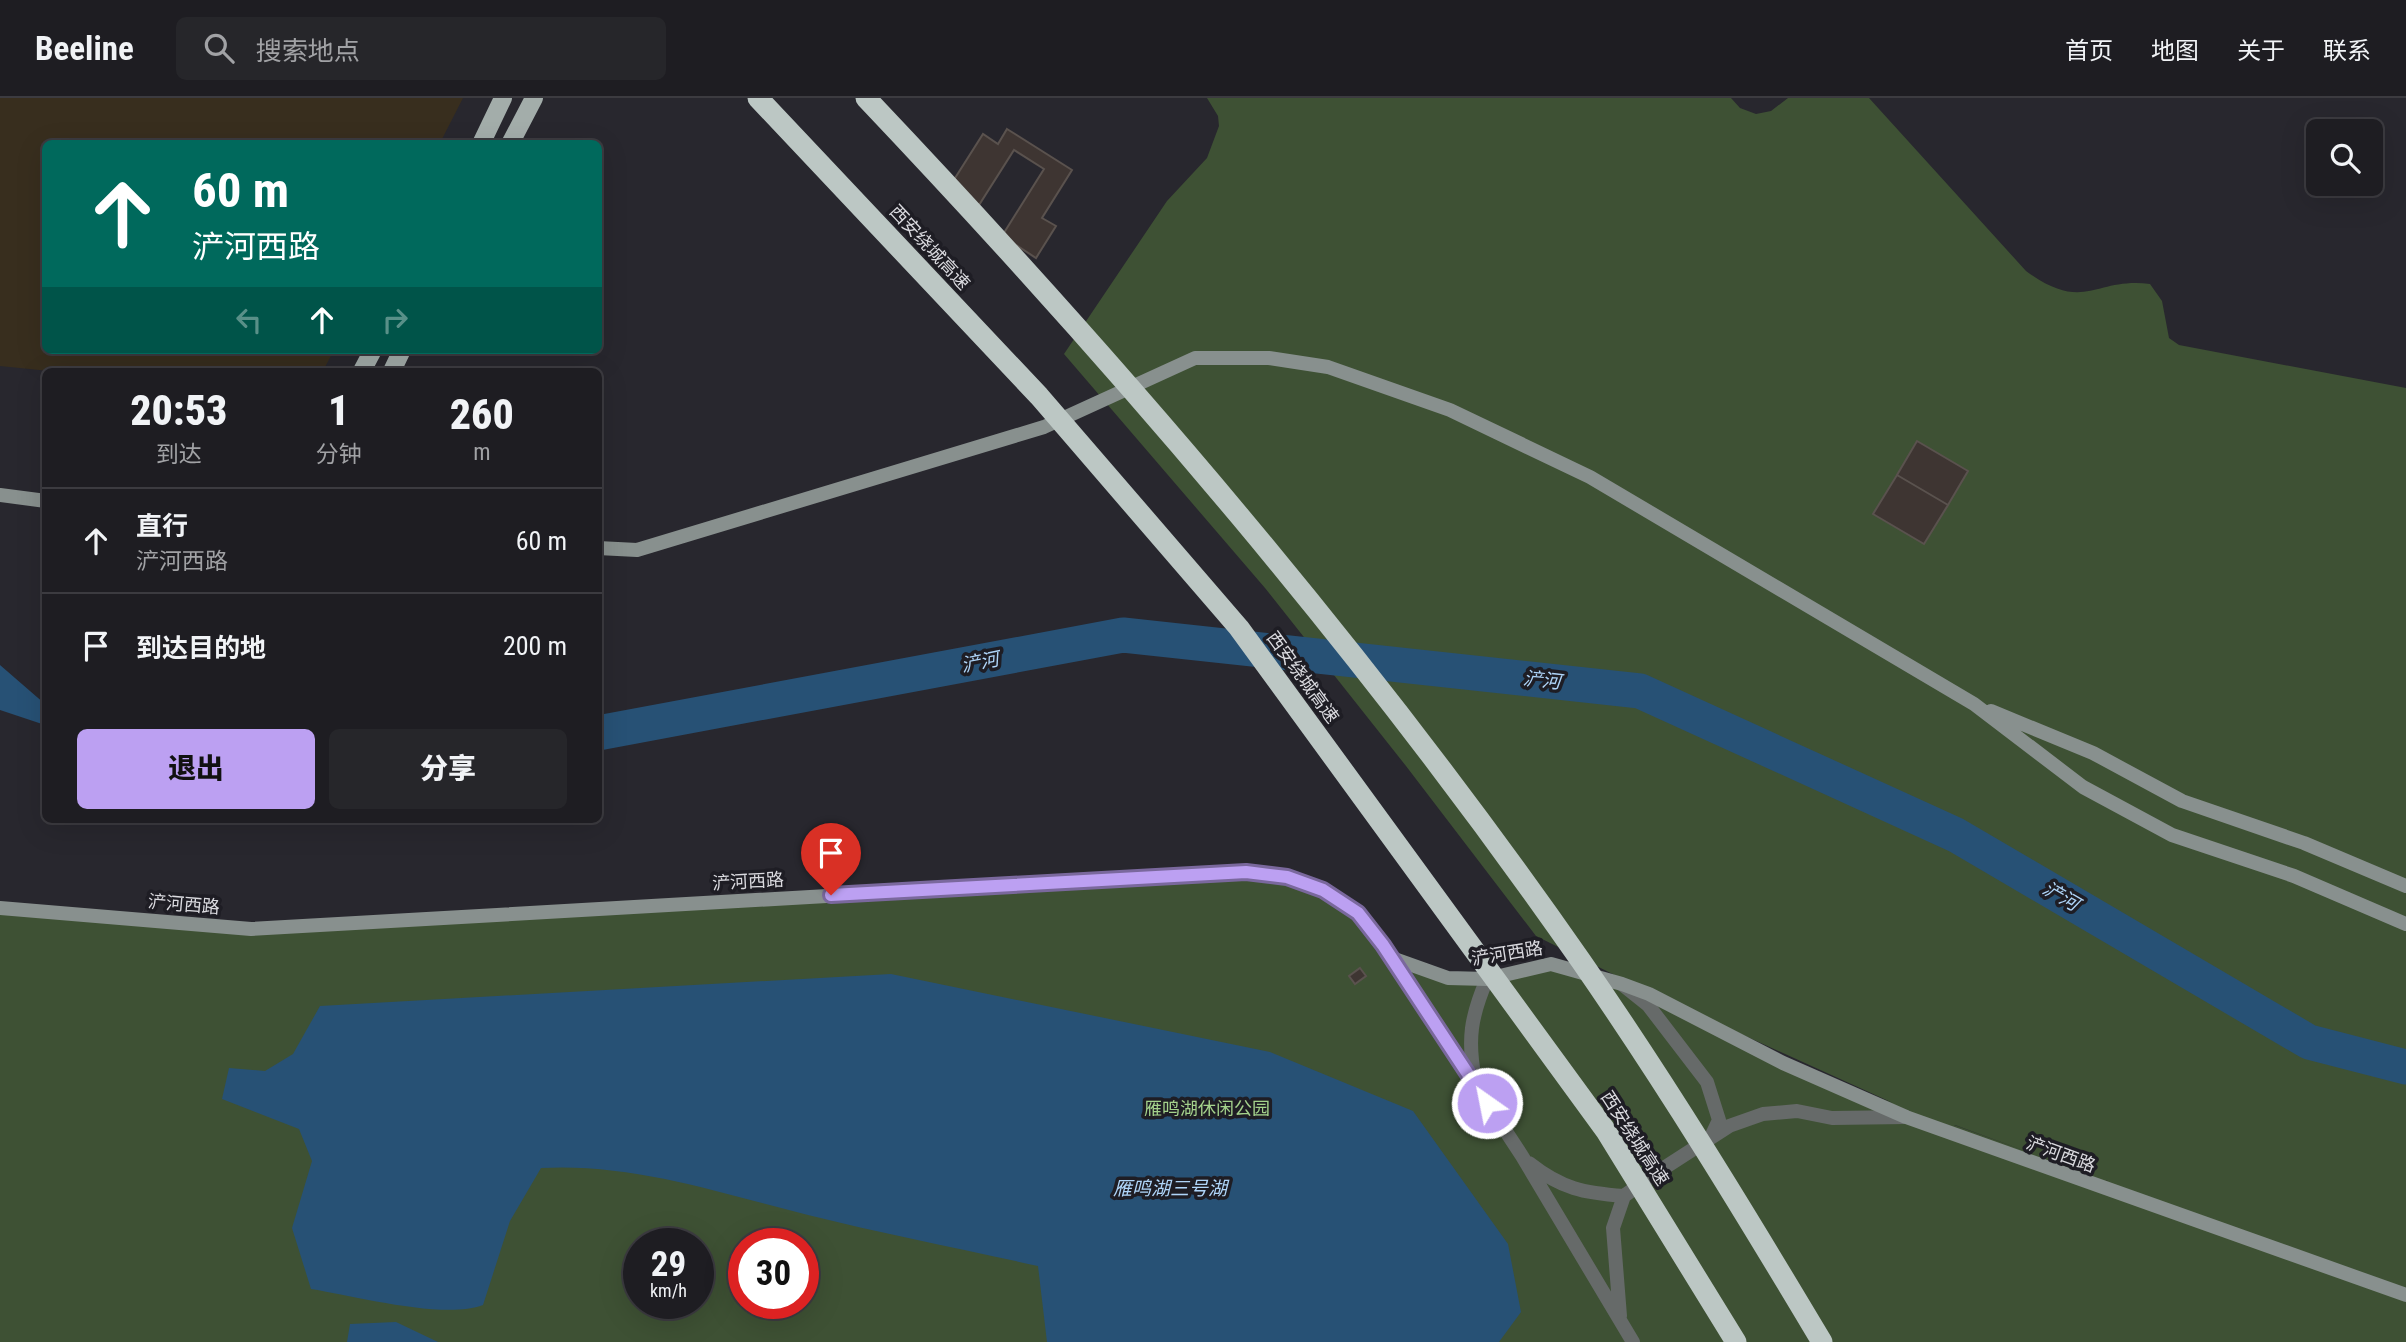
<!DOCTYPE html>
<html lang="zh">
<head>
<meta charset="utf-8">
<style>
	body { margin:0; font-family:"Roboto Condensed","Noto Sans SC",sans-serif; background:#26262a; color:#f1f3f6; height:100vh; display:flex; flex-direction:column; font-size:26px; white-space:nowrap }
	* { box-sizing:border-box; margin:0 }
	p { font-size:23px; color:#a1a2a5 }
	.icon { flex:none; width:38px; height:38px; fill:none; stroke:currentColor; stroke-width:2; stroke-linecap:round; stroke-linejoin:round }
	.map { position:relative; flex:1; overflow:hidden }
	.side { position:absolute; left:42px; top:270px; width:560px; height:455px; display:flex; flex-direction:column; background:#1e1d22; border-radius:10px; box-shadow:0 7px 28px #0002,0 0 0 2px #3c3b40 }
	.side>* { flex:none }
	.banner { position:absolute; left:42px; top:42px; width:560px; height:214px; border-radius:10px; box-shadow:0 7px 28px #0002,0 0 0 2px #3c3b40; background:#00695c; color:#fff; overflow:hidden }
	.fabs { position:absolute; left:2306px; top:21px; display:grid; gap:14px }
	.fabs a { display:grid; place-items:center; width:77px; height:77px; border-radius:10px; background:#1e1d22; box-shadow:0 7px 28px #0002,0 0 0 2px #3c3b40; font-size:35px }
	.speed { position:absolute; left:623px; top:1130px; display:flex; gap:14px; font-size:35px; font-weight:700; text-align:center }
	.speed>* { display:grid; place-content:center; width:91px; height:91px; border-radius:50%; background:#1e1d22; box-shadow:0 7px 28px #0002,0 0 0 2px #3c3b40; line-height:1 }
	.speed small { font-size:18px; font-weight:400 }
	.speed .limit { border:10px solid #d22; background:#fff; color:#111 }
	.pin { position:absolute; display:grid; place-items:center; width:60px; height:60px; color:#fff; margin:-72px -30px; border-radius:50% 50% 50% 0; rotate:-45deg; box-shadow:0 0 7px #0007 }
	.pin .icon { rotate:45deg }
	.me { position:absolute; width:77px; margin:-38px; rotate:327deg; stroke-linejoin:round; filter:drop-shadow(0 0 5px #0008) }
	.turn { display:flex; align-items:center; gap:24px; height:147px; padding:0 35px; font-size:32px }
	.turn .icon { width:91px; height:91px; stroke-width:2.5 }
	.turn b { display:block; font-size:49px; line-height:60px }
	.lanes { display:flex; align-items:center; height:66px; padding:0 35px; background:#0003; justify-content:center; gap:35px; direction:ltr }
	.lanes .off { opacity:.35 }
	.eta { display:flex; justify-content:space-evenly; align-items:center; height:119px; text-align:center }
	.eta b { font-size:42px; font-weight:800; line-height:49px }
	.primary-button { display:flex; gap:14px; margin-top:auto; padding:14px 35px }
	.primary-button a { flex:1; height:80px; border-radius:10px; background:#bca0f2; color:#111; font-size:28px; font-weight:800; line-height:80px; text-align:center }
	.primary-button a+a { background:#26262a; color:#f1f3f6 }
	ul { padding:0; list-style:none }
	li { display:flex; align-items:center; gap:21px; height:105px; padding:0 35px; border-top:2px solid #3c3b40 }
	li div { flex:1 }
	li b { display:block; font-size:26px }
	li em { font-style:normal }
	header { display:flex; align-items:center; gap:42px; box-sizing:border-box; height:98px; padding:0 35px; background:#1e1d22; border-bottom:2px solid #3c3b40 }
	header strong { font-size:33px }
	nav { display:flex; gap:38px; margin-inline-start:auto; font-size:24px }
	.search { width:490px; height:63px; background:#26262a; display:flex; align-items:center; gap:18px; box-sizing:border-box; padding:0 24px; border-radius:10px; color:#a1a2a5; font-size:26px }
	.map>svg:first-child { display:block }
	.industrial { fill:#382e1e }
	.green { fill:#3e5134; fill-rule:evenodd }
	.water { fill:#275175 }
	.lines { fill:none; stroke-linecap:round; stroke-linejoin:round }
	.river { stroke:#275175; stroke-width:35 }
	.building { fill:#3e3532; stroke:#5a524e; stroke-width:2 }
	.street { stroke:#666a69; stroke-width:14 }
	.secondary { stroke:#88908e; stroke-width:14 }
	.primary { stroke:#a3adaa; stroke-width:18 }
	.highway { stroke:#bcc7c4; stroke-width:21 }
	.route-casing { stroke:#7a689d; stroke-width:18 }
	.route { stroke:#bca0f2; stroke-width:12 }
	.labels { text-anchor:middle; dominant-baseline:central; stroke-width:7; stroke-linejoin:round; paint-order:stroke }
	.street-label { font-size:18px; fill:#dadadf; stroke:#1e1d24 }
	.park-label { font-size:18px; fill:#a4d28c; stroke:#1e1d24 }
	.water-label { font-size:19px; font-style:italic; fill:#afd5f9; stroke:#1e1d24 }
</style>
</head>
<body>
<header>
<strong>Beeline</strong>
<div class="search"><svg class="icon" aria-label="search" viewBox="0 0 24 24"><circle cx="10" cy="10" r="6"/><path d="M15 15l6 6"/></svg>搜索地点</div>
<nav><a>首页</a><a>地图</a><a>关于</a><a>联系</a></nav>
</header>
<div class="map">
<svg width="2406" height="1244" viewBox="0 0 2406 1244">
	<rect width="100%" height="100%" fill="#28272e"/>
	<path class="industrial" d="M0 0H463L440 45 46 46V252H334L323 273H49L0 268Z"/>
	<path class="green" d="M1207 0H1731L1740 10 1756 16 1771 13 1788 0H1869L2026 173C2085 216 2094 179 2150 186L2162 203 2169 240 2179 247 2406 290V1244H0V810L251 831 1135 779H1287L1358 815 1392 860 1448 880 1551 866 1622 886 1783 965 1893 1005 1653 896 1536 838 1406 668 1265 490 1064 256 1167 103 1207 60 1219 28 1218 18ZM1954 1027 2108 1083 1955 1027ZM639 1146H698V1206H639ZM744 1146H803V1206H744Z"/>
	<path class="water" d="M0 567 45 606V627L0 612Z
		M891 876 1270 954 1413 1013 1508 1146 1521 1214 1499 1244H1047L1038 1168C962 1151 884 1136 808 1117 720 1095 633 1065 541 1070L510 1123 483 1207C444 1222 355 1198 311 1191L292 1130 312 1063 299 1031 222 1001 229 970 265 973 293 956 320 908Z
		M396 1224 438 1244H347L350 1226Z"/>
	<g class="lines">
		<path class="river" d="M598 635 1123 537 1640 593 1956 737 2309 944 2406 969"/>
	</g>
	<path class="building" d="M1007 31 1072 72 1042 120 1056 128 1036 160 1002 138 1044 71 1014 52 979 107 950 88 983 36 998 46Z
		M1917 343 1968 373 1948 407 1897 377Z
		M1897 377 1948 407 1924 446 1873 416Z
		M1360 870 1366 878 1355 886 1349 878Z"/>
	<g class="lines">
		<path class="street" d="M1392 860 1522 1058 1633 1244
			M1623 887 1648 907 1707 984 1719 1022 1711 1039
			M1475 981C1467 942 1471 918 1487 881
			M1529 1065C1562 1091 1584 1095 1624 1098
			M1620 1218 1613 1130 1624 1098 1650 1079 1729 1028 1763 1016 1797 1013 1832 1020 1906 1019"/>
		<path class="secondary" d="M0 397 46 403
			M598 450 637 452 1044 329 1195 260H1269L1328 269 1450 312 1590 379 1974 606 2083 689 2172 737 2294 778 2406 826
			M1991 613 2093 655 2182 703 2304 745 2406 788
			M0 810 251 831 1246 774 1287 779 1323 792 1358 815 1392 860 1448 880 1487 881 1551 866 1622 886 1649 896 1783 965 1906 1019 2406 1197"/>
		<path class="primary" d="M481 46 503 0
			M510 46 534 0
			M362 273 373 252
			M392 273 402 252"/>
		<path class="highway" d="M758 0 1039 298 1239 530 1606 1033 1736 1244
			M866 0C1124 272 1367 556 1581 863 1667 987 1745 1115 1822 1244"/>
	</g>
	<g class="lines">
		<g class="route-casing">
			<path id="route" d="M831 797 1246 774 1287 779 1323 792 1358 815 1383 847 1487 1005"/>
		</g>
		<use href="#route" class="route"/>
	</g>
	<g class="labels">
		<g class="street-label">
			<text transform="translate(930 149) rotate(47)">西安绕城高速</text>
			<text transform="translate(1303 579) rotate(54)">西安绕城高速</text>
			<text transform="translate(748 783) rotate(-3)">浐河西路</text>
			<text transform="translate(184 806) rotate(5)">浐河西路</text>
			<text transform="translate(1507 855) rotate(-9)">浐河西路</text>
			<text transform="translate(1635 1040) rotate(57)">西安绕城高速</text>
			<text transform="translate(2061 1056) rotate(20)">浐河西路</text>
		</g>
		<g class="park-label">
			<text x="1207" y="1010">雁鸣湖休闲公园</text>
		</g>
		<g class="water-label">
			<text transform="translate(980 564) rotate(-11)">浐河</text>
			<text transform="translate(1542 582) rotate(6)">浐河</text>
			<text transform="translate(2061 798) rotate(30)">浐河</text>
			<text x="1170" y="1090">雁鸣湖三号湖</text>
		</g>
	</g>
</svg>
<div class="fabs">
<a><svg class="icon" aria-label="search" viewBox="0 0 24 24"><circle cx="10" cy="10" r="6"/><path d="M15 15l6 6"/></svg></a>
</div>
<div class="speed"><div>29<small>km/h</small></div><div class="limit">30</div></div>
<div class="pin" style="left:831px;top:797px;background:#d93025"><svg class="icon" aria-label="arrive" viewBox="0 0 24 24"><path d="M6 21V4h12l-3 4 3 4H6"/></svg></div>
<svg class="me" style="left:1487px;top:1005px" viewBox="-20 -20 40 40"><circle r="17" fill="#bca0f2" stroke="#fff" stroke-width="3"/><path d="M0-11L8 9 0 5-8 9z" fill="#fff"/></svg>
<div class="banner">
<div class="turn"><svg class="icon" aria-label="ahead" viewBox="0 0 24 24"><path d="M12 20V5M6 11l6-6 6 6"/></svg><div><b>60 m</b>浐河西路</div></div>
<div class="lanes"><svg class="icon off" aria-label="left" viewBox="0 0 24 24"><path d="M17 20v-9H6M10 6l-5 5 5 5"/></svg><svg class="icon" aria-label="ahead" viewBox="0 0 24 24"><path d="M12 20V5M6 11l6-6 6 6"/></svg><svg class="icon off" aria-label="right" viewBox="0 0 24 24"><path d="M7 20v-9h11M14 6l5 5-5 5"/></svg></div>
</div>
<section class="side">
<div class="eta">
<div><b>20:53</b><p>到达</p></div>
<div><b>1</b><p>分钟</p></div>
<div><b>260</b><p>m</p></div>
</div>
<ul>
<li><svg class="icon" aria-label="ahead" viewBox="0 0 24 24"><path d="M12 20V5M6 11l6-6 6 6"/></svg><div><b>直行</b><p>浐河西路</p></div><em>60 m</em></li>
<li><svg class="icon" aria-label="arrive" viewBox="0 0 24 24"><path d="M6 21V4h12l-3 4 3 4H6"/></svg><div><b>到达目的地</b></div><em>200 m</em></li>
</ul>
<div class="primary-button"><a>退出</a><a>分享</a></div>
</section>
</div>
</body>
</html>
